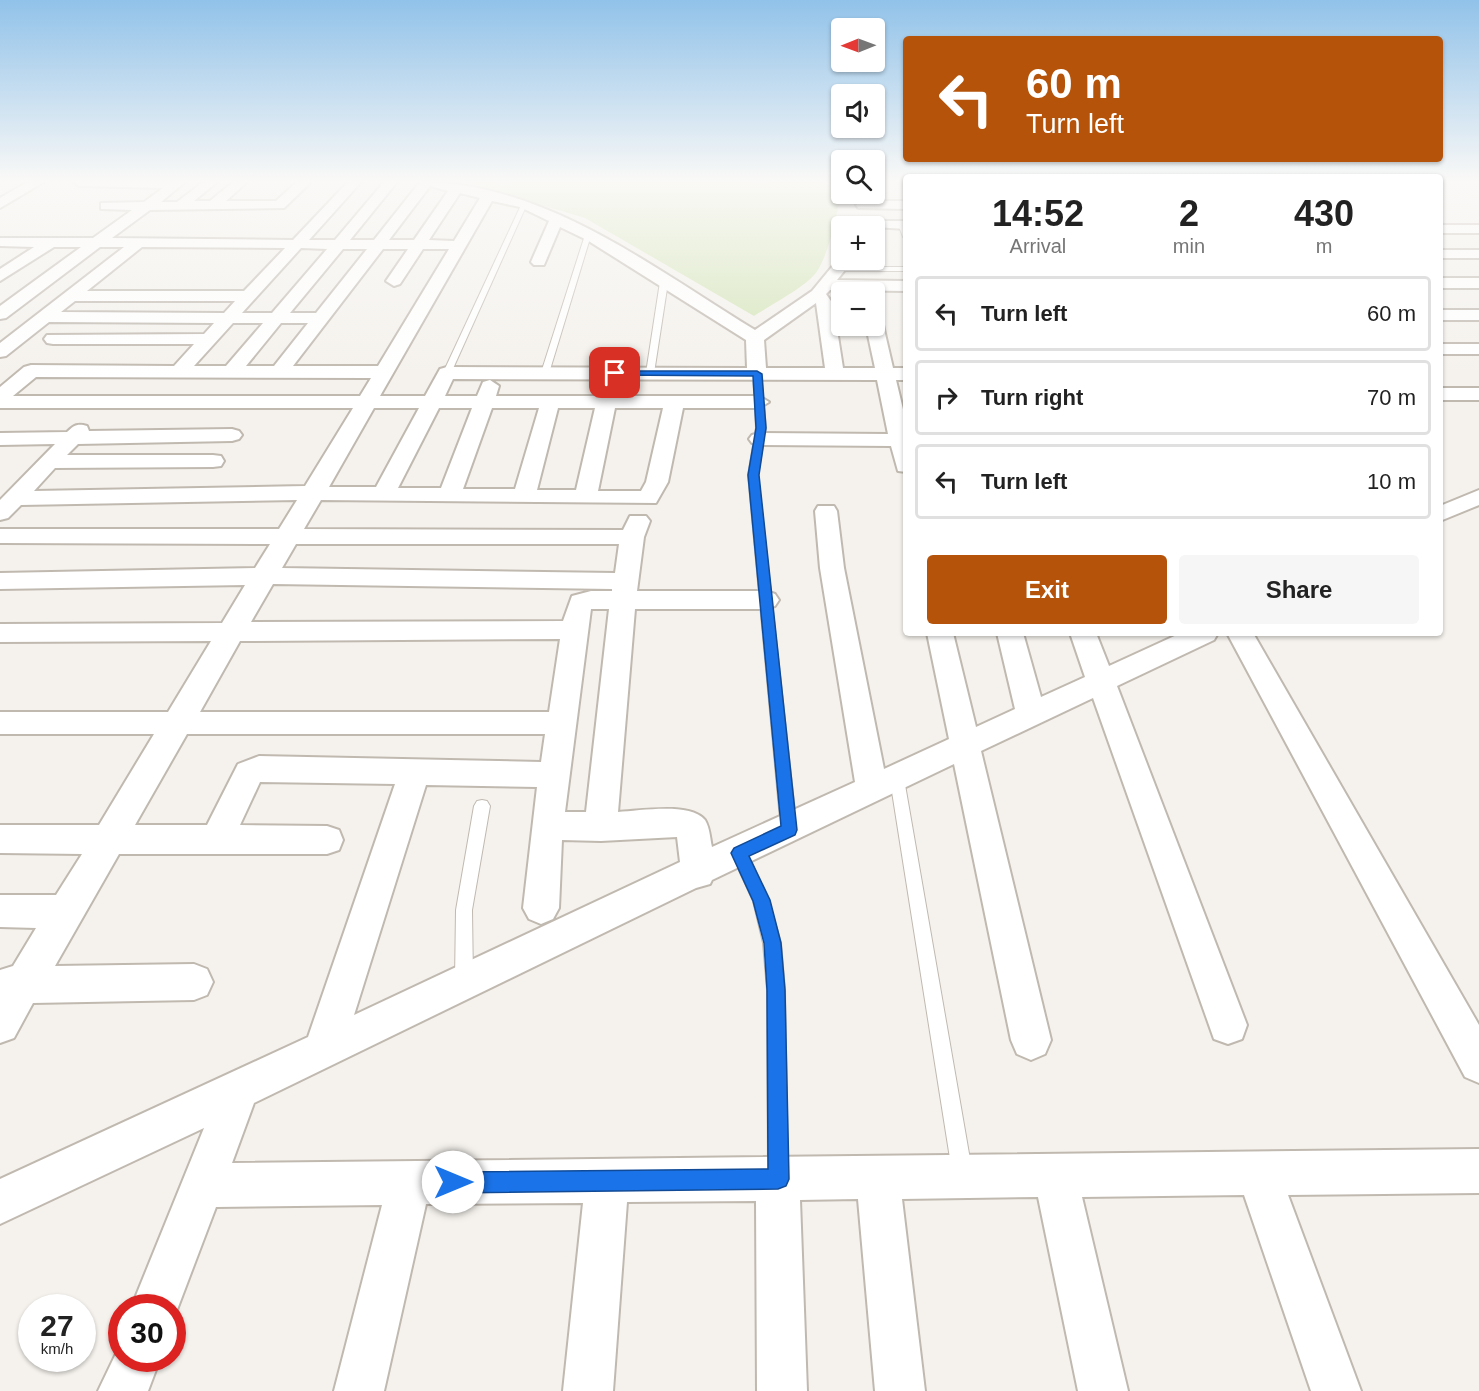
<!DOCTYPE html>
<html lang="en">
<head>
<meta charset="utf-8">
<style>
	body { margin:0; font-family:Helvetica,sans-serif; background:#f6f6f6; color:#222; height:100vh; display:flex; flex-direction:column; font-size:22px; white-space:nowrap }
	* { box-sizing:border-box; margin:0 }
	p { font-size:20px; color:#767676 }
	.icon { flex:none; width:33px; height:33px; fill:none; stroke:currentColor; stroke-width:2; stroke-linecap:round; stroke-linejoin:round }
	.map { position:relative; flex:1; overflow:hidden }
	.sheet { position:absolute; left:903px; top:174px; width:540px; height:462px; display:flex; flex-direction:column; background:#fff; border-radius:6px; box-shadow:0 2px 4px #0004 }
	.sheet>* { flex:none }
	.banner { position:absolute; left:903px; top:36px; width:540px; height:126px; border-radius:6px; box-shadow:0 2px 4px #0004; background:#b45309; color:#fff; overflow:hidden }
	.needle { width:39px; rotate:269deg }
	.buttons { position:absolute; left:831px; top:18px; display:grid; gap:12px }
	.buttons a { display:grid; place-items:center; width:54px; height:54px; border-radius:6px; background:#fff; box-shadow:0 2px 4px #0004; font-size:30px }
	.speed { position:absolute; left:18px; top:1294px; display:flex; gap:12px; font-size:30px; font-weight:700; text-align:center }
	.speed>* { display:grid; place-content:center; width:78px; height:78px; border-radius:50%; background:#fff; box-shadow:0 2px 4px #0004; line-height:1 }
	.speed small { font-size:15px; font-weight:400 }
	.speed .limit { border:9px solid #d22; background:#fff; color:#111 }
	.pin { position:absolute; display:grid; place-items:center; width:51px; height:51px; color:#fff; margin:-26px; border-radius:12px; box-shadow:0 3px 9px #0006 }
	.me { position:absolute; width:66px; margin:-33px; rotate:90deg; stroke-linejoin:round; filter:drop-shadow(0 0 4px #0008) }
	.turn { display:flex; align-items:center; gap:21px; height:126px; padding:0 24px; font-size:27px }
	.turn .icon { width:78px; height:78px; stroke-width:2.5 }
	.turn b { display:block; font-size:42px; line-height:51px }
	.eta { display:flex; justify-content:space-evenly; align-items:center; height:102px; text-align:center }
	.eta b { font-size:36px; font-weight:700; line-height:42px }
	.cta { display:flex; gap:12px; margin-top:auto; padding:12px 24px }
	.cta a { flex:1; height:69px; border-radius:6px; background:#b45309; color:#fff; font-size:24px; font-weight:700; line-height:69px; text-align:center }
	.cta a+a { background:#f6f6f6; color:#222 }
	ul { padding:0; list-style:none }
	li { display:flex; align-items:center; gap:18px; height:75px; margin:0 12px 9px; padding:0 12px; border:3px solid #e0e0e0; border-radius:6px }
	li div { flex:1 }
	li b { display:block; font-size:22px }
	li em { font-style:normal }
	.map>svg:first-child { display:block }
	.green { fill:#d5e5ba }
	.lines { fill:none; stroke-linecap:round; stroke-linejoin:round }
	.service-casing { stroke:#c0b9b0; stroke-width:2 }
	.minor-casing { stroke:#c0b9b0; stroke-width:4 }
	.service { fill:#fff; fill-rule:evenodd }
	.minor { fill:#fff; fill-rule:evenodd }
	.route { fill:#1a73e8; stroke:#114b97; stroke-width:1.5 }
</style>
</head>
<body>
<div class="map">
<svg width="1479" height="1391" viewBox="0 0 1479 1391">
	<rect width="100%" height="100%" fill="#f5f2ed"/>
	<path class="green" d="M463 182H841C842 200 828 259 815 274 805 287 769 306 754 316L585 218Z"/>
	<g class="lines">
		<g class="service-casing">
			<path id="service" d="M522 203 527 204 451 373 444 375 443 373Z
				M898 224 903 225 906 239 903 237Z
				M588 233 591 235 549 373 542 375 541 373 585 235Z
				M834 267H906V271H837L833 269Z
				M664 280 668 282 654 373 650 376 646 373 660 282Z
				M757 371 761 374 766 428 758 475 797 830 794 835 789 837 784 835 781 830 748 475 756 428 753 374Z
				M897 773 902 775 904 779 972 1171 969 1178 962 1181 955 1178 952 1171 890 779 892 775Z
				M482 800 487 801 490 806 472 910 473 980 470 986 464 989 458 986 455 980 456 910 474 806 477 801Z
				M739 846 745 848 769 901 781 943 785 990 788 1174 785 1181 778 1184 771 1181 768 1174 767 990 763 943 753 901 731 853 733 848Z"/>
		</g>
		<g class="minor-casing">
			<path id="minor" d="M28 182H44L0 208V198Z
				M73 182H185L161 202H177L203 182H217L194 201H210L233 182H247L226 201H276L297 182H311L284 208 150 210 112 238 293 240 348 182H361L309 240H335L384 182H397L350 240H374L420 182C545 182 653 268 755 330L812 291 840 257 842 260H853L837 280 906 281V291L830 290 826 294 833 304 843 368H875L866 326H874V320L883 325 893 368H906V380H896L906 422V472L898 471 891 446 759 445 752 443 749 439 752 435 759 433 888 434 877 380 453 379 445 396H477L483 382 490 380 499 386 496 396H759L769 402 759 408H683L668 482 656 503 321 500 304 529 623 530 630 516H646L650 521 644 537 637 591H766L775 594 779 600 775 606 766 609H635L618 812C640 811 690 802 705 820 710 828 710 839 712 847L855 782 820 568 815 511 818 506H834L837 511 844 568 884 769 949 739 927 633H953L976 727 1015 709 997 633H1023L1041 697 1085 677 1070 633H1096L1109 666 1181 633H1218L1214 640 1117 686 1247 1025 1242 1039 1228 1044 1214 1039 1093 698 981 751 1051 1040 1045 1054 1031 1060 1017 1054 1011 1040 954 764 712 880 710 884 696 888 254 1103 232 1163 1479 1149V1193L1288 1195 1361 1391H1311L1244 1195 1082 1197 1128 1391H1078L1038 1197 902 1199 925 1391H875L858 1199 800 1200 807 1391H757L756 1201 627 1202 613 1391H563L583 1203 426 1204 384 1391H334L382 1205 216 1207 172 1323V1308H131L204 1128 0 1224V1179L308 1037 395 784 260 782 240 825 327 826 339 830 343 840 339 850 327 854H119L55 966 194 964 207 969 213 982 207 995 194 1000 33 1003 14 1038 0 1043V970L13 966 36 928 0 927V895H56L82 854 0 853V825H99L154 734H0V712H168L211 641 0 642V624L222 623 245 585 0 589V573L255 568 270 544 0 543V529H279L297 500 21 505 8 518 0 520V500L55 444 0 445V433L67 432C74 425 78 423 87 426L89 431 232 429 239 431 242 435 239 439 232 441 78 444 67 455H213L221 456 224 461 221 466 213 467 55 468 34 491 305 486 353 408H0V387L24 367 31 365 174 366 194 344H53L47 343 44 339 47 335 204 334 214 323 49 322 6 356 0 357V343L124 247H100L6 318 0 319V306L81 247H54L0 281V269L34 247 0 246V238H93L132 210 101 209V203L144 202 163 188 79 186ZM430 186 448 191 414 240H389ZM460 193 480 198 454 241 429 240ZM492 201 520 207 549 221 531 262 534 265H544L560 227 587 240 746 340 747 368 447 367 440 369 425 396H380ZM142 247 285 248 244 291H87ZM301 248 327 249 272 313H242ZM343 249H367L316 313H290ZM383 249H408L386 281 394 286 400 284 423 249H449L378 366H293ZM75 301H235L224 313 61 312ZM816 303 825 368H766L764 340ZM233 323H263L226 366H194ZM281 323H308L274 366H246ZM36 377 371 378 360 396H13ZM374 408H419L376 487H329ZM439 408H472L441 488H398ZM492 408H539L515 489H463ZM558 408H595L576 490H537ZM615 408H663L646 482 641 491H598ZM296 544H619L615 573 282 568ZM273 584 612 589V591H591L572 596 563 621 251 622ZM591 609H609L586 812H565ZM560 639 549 712H200L240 641ZM187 734H545L541 762 259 756 238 764 207 825H135ZM426 785 537 787 523 908 529 919 541 924 553 919 559 908 562 840 601 841 677 837 680 862 354 1015Z
				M863 201H906V209L858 208 856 205Z
				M864 221H906V229L858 226 859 222Z
				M1440 225H1479V233H1440Z
				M1440 250H1479V258H1440Z
				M1440 278H1479V288H1440Z
				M1440 310H1479V320H1440Z
				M1440 344H1479V354H1440Z
				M1440 388H1479V400H1440Z
				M1479 490V505L1440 521V506Z
				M1227 633H1253L1479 1025V1083L1465 1077Z
				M122 1341V1359H160L148 1391H98Z"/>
		</g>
		<use href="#service" class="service"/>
		<use href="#minor" class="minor"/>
	</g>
	<linearGradient id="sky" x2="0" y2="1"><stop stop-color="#91c2e9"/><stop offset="0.48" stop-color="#faf9f7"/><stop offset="1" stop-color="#faf9f7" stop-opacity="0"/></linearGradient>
	<rect width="1479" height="377" fill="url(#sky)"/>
	<path class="route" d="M615 371H757L762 374 766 428 759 475 797 830 795 835 749 856 770 900 781 943 785 990 789 1179 786 1186 778 1189 453 1193 445 1190 442 1182 445 1175 453 1172 768 1169 767 990 764 943 753 901 731 853 734 848 781 826 748 475 756 428 753 376 612 375 611 373Z"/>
</svg>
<div class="buttons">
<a><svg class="needle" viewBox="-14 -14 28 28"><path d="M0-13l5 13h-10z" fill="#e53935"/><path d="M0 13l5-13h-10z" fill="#767676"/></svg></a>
<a><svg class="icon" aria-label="sound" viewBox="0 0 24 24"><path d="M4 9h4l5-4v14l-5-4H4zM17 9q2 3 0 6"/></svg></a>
<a><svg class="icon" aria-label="search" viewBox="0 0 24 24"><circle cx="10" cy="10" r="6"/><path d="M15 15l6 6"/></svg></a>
<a>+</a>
<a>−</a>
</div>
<div class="speed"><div>27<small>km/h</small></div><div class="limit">30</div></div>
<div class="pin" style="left:615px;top:373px;background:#d93025"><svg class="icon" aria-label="arrive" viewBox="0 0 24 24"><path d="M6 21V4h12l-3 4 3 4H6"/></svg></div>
<svg class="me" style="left:453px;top:1182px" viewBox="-20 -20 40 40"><circle r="19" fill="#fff"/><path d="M0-13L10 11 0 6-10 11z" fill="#1a73e8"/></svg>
<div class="banner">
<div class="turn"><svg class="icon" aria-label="left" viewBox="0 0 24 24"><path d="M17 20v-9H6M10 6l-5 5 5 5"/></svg><div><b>60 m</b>Turn left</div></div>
</div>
<section class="sheet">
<div class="eta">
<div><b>14:52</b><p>Arrival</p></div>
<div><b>2</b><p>min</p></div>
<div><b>430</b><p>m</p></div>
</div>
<ul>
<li><svg class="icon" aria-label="left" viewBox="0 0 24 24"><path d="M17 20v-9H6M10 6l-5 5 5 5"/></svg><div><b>Turn left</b></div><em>60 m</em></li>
<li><svg class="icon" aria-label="right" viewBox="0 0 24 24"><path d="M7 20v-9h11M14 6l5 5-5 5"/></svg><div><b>Turn right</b></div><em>70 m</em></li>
<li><svg class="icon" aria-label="left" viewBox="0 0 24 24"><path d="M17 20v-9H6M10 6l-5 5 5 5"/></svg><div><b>Turn left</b></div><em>10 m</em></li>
</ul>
<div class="cta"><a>Exit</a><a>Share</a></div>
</section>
</div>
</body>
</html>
